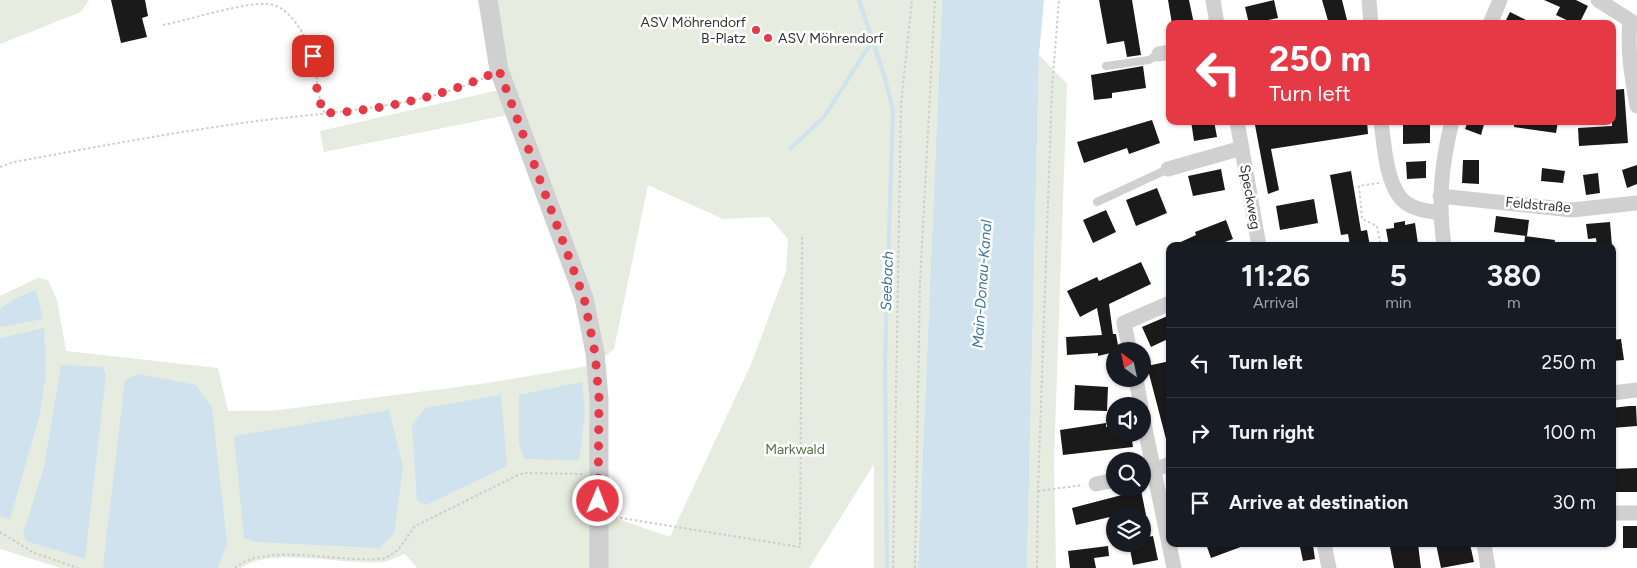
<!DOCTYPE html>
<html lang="en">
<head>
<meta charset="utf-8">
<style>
	body { margin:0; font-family:Figtree,sans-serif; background:#20242c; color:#f1f3f6; height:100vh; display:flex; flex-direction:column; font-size:19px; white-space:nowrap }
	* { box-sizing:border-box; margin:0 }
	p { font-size:16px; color:#9ea1a6 }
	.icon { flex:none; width:28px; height:28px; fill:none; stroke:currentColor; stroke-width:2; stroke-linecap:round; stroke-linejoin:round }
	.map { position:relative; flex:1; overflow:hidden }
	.sheet { position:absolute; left:1166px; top:242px; width:450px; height:305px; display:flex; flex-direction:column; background:#171b24; border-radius:10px; box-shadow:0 1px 4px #0004 }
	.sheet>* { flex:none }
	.hud { position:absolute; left:1166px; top:20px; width:450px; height:105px; border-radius:10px; box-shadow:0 1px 4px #0004; background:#e63946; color:#fff; overflow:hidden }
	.needle { width:32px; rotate:327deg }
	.fabs { position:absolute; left:1106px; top:342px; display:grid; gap:10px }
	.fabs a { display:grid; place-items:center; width:45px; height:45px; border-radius:50%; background:#171b24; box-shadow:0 1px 4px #0004; font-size:25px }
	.pin { position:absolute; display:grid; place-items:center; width:42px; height:42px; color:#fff; margin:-21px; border-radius:10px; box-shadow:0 2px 8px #0006 }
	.me { position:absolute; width:55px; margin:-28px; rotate:1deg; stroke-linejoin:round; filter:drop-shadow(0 0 4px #0008) }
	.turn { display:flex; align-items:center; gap:18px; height:105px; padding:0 20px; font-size:22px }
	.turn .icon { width:65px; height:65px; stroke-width:2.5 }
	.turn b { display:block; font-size:35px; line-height:42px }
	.eta { display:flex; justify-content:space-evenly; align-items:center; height:85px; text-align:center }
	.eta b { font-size:30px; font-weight:700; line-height:35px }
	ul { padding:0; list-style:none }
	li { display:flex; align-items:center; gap:15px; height:70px; padding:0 20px; border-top:1px solid #363941 }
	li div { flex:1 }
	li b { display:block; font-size:19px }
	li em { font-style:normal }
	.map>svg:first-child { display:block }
	.green { fill:#e6ecdf; fill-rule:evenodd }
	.water { fill:#cfe2ee }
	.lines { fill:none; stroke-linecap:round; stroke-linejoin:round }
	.stream { stroke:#cfe2ee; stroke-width:4 }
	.building { fill:#1a1a1a }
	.path { stroke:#cdcdcd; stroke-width:2; stroke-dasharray:2.5 2.5; stroke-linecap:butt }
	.service { stroke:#d0d0d0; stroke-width:8 }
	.minor { stroke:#d0d0d0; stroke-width:15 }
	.tertiary { stroke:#d0d0d0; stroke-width:19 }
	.route { stroke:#e63946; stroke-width:9; stroke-dasharray:0 16.2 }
	.poi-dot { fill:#e63946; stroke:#fff; stroke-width:2 }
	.labels { text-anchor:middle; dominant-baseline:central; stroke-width:5; stroke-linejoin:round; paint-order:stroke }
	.poi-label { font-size:14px; fill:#333; stroke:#fff; text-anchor:end }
	.street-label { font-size:14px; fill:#333; stroke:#fff }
	.park-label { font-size:14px; fill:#56703f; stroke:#fff }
	.water-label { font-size:15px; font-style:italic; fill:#3f7597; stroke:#fff }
</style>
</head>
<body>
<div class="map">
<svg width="1637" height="568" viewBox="0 0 1637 568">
	<rect width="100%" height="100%" fill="#fff"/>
	<path class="green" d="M0 0H89L81 12 0 44Z
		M478 0H942L918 568H874V464L809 568H417L405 554C398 556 390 561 383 562 348 566 269 546 241 568H61L0 549V296L38 278 48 280 57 300 66 351 218 368 228 411H271L488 383 594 365 572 281 512 114 324 152 320 131 499 90 489 65ZM648 185 723 219 769 217 788 239 786 271 752 362 670 537 595 511 594 365 614 349Z
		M1039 55 1067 84 1054 460 1056 568H1027Z"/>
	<path class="water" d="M942 0H1044L1039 55 1027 568H918Z
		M36 290 43 319 0 327V309L16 298Z
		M44 328 46 371 40 414 10 519 0 516V338Z
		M61 365 103 367 106 375 85 559 26 541 23 534 44 467Z
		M138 374 196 385 212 408 227 543 218 568H106L103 566 125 380Z
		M582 382 585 412 579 460 524 459 519 443V395Z
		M501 395 507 466 426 505 417 501 412 426 425 408Z
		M389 410 403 467 394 534 379 548 256 542 244 538 234 436Z"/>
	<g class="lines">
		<path class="stream" d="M859 0 884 75 893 110 885 362 887 568
			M790 149 824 117 873 40"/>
	</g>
	<path class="building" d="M111 0H145L148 16 142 18 147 37 121 43Z
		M1099 0H1132L1141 55 1127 57 1124 41 1107 44Z
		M1168 0H1189L1194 24H1172Z
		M1274 0 1278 18 1249 24 1245 7Z
		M1322 0H1342L1348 24H1329Z
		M1544 0H1576L1588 6 1579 24H1575L1556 15 1560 7Z
		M1510 12 1534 24H1504Z
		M1143 66 1146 88 1112 93V98L1094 100 1091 75Z
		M1624 89 1628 143 1579 146 1578 128 1612 126V90Z
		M1152 120 1160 143 1129 154 1127 148 1084 163 1077 142Z
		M1191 121H1214L1217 137 1194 141Z
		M1275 121H1367L1368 134 1271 149 1279 190 1268 194 1255 125Z
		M1403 121H1430V143L1403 144Z
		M1468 121H1485L1481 135 1465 129Z
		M1514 121H1558L1556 133 1514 127Z
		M1463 160H1479V184L1462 183Z
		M1426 161V178L1407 179 1406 162Z
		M1637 165V184L1627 188 1622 170Z
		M1542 168 1565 171 1563 183 1541 181Z
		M1221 169 1225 190 1193 196 1188 176Z
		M1351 171 1361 231 1367 230 1370 246H1350L1348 234 1341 235 1330 175Z
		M1598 173 1600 193 1586 195 1583 175Z
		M1157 188 1167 213 1136 226 1126 200Z
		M1314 199 1318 223 1280 230 1276 206Z
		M1106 210 1116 232 1093 243 1083 220Z
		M1496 216 1529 220 1527 236 1494 232Z
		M1226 220 1233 239 1214 246H1172L1196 235 1195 232Z
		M1405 221V225L1415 223 1418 244H1412V246H1389L1386 229 1394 228V223Z
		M1610 222 1612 246H1597L1596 238 1588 239 1586 224Z
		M1525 236 1555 240 1554 246H1524Z
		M1141 262 1151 284 1109 304 1113 334H1116L1119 351 1098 356V353L1067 355 1066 337 1102 335 1097 308 1080 317 1067 291 1097 277 1099 281Z
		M1170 315V338L1151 347 1142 327Z
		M1621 339 1624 360 1612 361V340Z
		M1170 361V439H1166L1147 366Z
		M1075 385 1108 387 1107 411 1074 410Z
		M1629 406H1636L1637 426 1612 428V408Z
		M1106 423V427L1115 425V434H1131L1133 447 1063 455 1060 430Z
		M1637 468V492H1612V469Z
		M1141 490 1146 515 1114 516 1076 525 1072 508Z
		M1623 526H1637V548H1623Z
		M1153 536 1158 560 1133 565 1129 544H1142V538Z
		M1206 544H1246V545L1211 558Z
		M1418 544 1421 568H1394L1390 547Z
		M1436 544H1470L1474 562 1441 568Z
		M1313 545 1315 559 1303 561 1300 547Z
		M1108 546 1109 556 1094 558 1096 568H1070L1068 551Z"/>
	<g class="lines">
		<path class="path" d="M163 25C189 20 244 2 268 4 290 6 305 35 312 53 319 73 315 94 325 113
			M0 167 14 162C95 147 175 132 257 121 329 112 420 108 486 77
			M1379 183 1359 186 1362 219 1377 226 1381 246
			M1038 491 1083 485
			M615 517 800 547 802 237
			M0 532 34 553 78 568
			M235 568C265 541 347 565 386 558L398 550 415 526 516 476 524 473 583 474
			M893 568 901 104 912 0
			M915 568 920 282 935 0
			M1037 568 1038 491 1052 87 1059 0"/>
		<path class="service" d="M1106 66 1149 60 1159 54
			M1097 202 1168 169"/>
		<path class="minor" d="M1213 0 1217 24
			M1369 0 1371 24
			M1598 0 1637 25
			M1630 22C1627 50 1632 78 1637 106
			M1490 24 1500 0
			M1159 54 1170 52
			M1237 121 1259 246
			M1381 121C1384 144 1386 188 1406 203 1416 210 1428 211 1440 213
			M1168 169 1242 148
			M1440 196 1572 210 1637 203
			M1444 246C1438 199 1441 167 1452 121
			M1130 351 1124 323 1170 303
			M1136 379 1141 406
			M1612 393 1637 390
			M1142 414 1174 568
			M1142 474 1170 464
			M1096 484 1115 480
			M1612 513H1637
			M1324 544 1329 568
			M1484 544 1488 568"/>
		<path class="tertiary" d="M488 0 499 70 584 298 595 353 599 398V568"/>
	</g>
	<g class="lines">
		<path class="route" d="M313 56 318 98 325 113C376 112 454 94 499 70L584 298 595 353 599 398 598 501"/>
	</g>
	<g class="poi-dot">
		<circle cx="756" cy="30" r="5"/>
		<circle cx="768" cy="38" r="5"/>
	</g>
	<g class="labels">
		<g class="poi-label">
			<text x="746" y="22">ASV Möhrendorf<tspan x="746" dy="16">B-Platz</tspan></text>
			<text x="778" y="38" text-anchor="start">ASV Möhrendorf</text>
		</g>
		<g class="street-label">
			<text transform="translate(1250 197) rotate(80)">Speckweg</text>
			<text transform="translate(1538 205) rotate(5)">Feldstraße</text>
		</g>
		<g class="park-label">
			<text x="795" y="449">Markwald</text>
		</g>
		<g class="water-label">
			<text transform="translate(887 281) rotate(-88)">Seebach</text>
			<text transform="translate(982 284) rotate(-86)">Main-Donau-Kanal</text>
		</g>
	</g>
</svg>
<div class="fabs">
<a><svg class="needle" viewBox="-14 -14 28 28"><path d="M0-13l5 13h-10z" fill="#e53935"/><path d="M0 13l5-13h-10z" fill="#9ea1a6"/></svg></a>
<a><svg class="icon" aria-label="sound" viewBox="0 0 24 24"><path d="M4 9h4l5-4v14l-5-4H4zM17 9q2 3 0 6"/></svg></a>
<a><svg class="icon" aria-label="search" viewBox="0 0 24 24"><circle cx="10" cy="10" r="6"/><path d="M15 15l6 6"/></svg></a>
<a><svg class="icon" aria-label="layers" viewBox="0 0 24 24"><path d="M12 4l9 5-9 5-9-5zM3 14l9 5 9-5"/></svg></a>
</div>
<div class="pin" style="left:313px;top:56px;background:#d93025"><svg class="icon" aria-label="arrive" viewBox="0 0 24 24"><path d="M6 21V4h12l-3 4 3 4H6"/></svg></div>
<svg class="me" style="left:598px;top:501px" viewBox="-20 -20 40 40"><circle r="17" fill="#e63946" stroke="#fff" stroke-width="3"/><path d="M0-11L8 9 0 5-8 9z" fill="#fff"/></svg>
<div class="hud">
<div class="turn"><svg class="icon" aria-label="left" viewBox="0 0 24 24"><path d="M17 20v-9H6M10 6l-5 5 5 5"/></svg><div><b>250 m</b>Turn left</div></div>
</div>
<section class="sheet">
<div class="eta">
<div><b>11:26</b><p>Arrival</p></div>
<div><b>5</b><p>min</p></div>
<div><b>380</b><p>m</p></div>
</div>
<ul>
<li><svg class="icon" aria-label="left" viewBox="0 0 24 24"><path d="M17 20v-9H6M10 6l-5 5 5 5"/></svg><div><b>Turn left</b></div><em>250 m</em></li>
<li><svg class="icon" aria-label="right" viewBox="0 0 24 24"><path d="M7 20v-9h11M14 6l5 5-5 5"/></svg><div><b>Turn right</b></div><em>100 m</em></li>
<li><svg class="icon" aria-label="arrive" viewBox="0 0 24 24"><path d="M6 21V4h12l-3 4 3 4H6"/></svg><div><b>Arrive at destination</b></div><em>30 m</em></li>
</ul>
</section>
</div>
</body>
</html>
